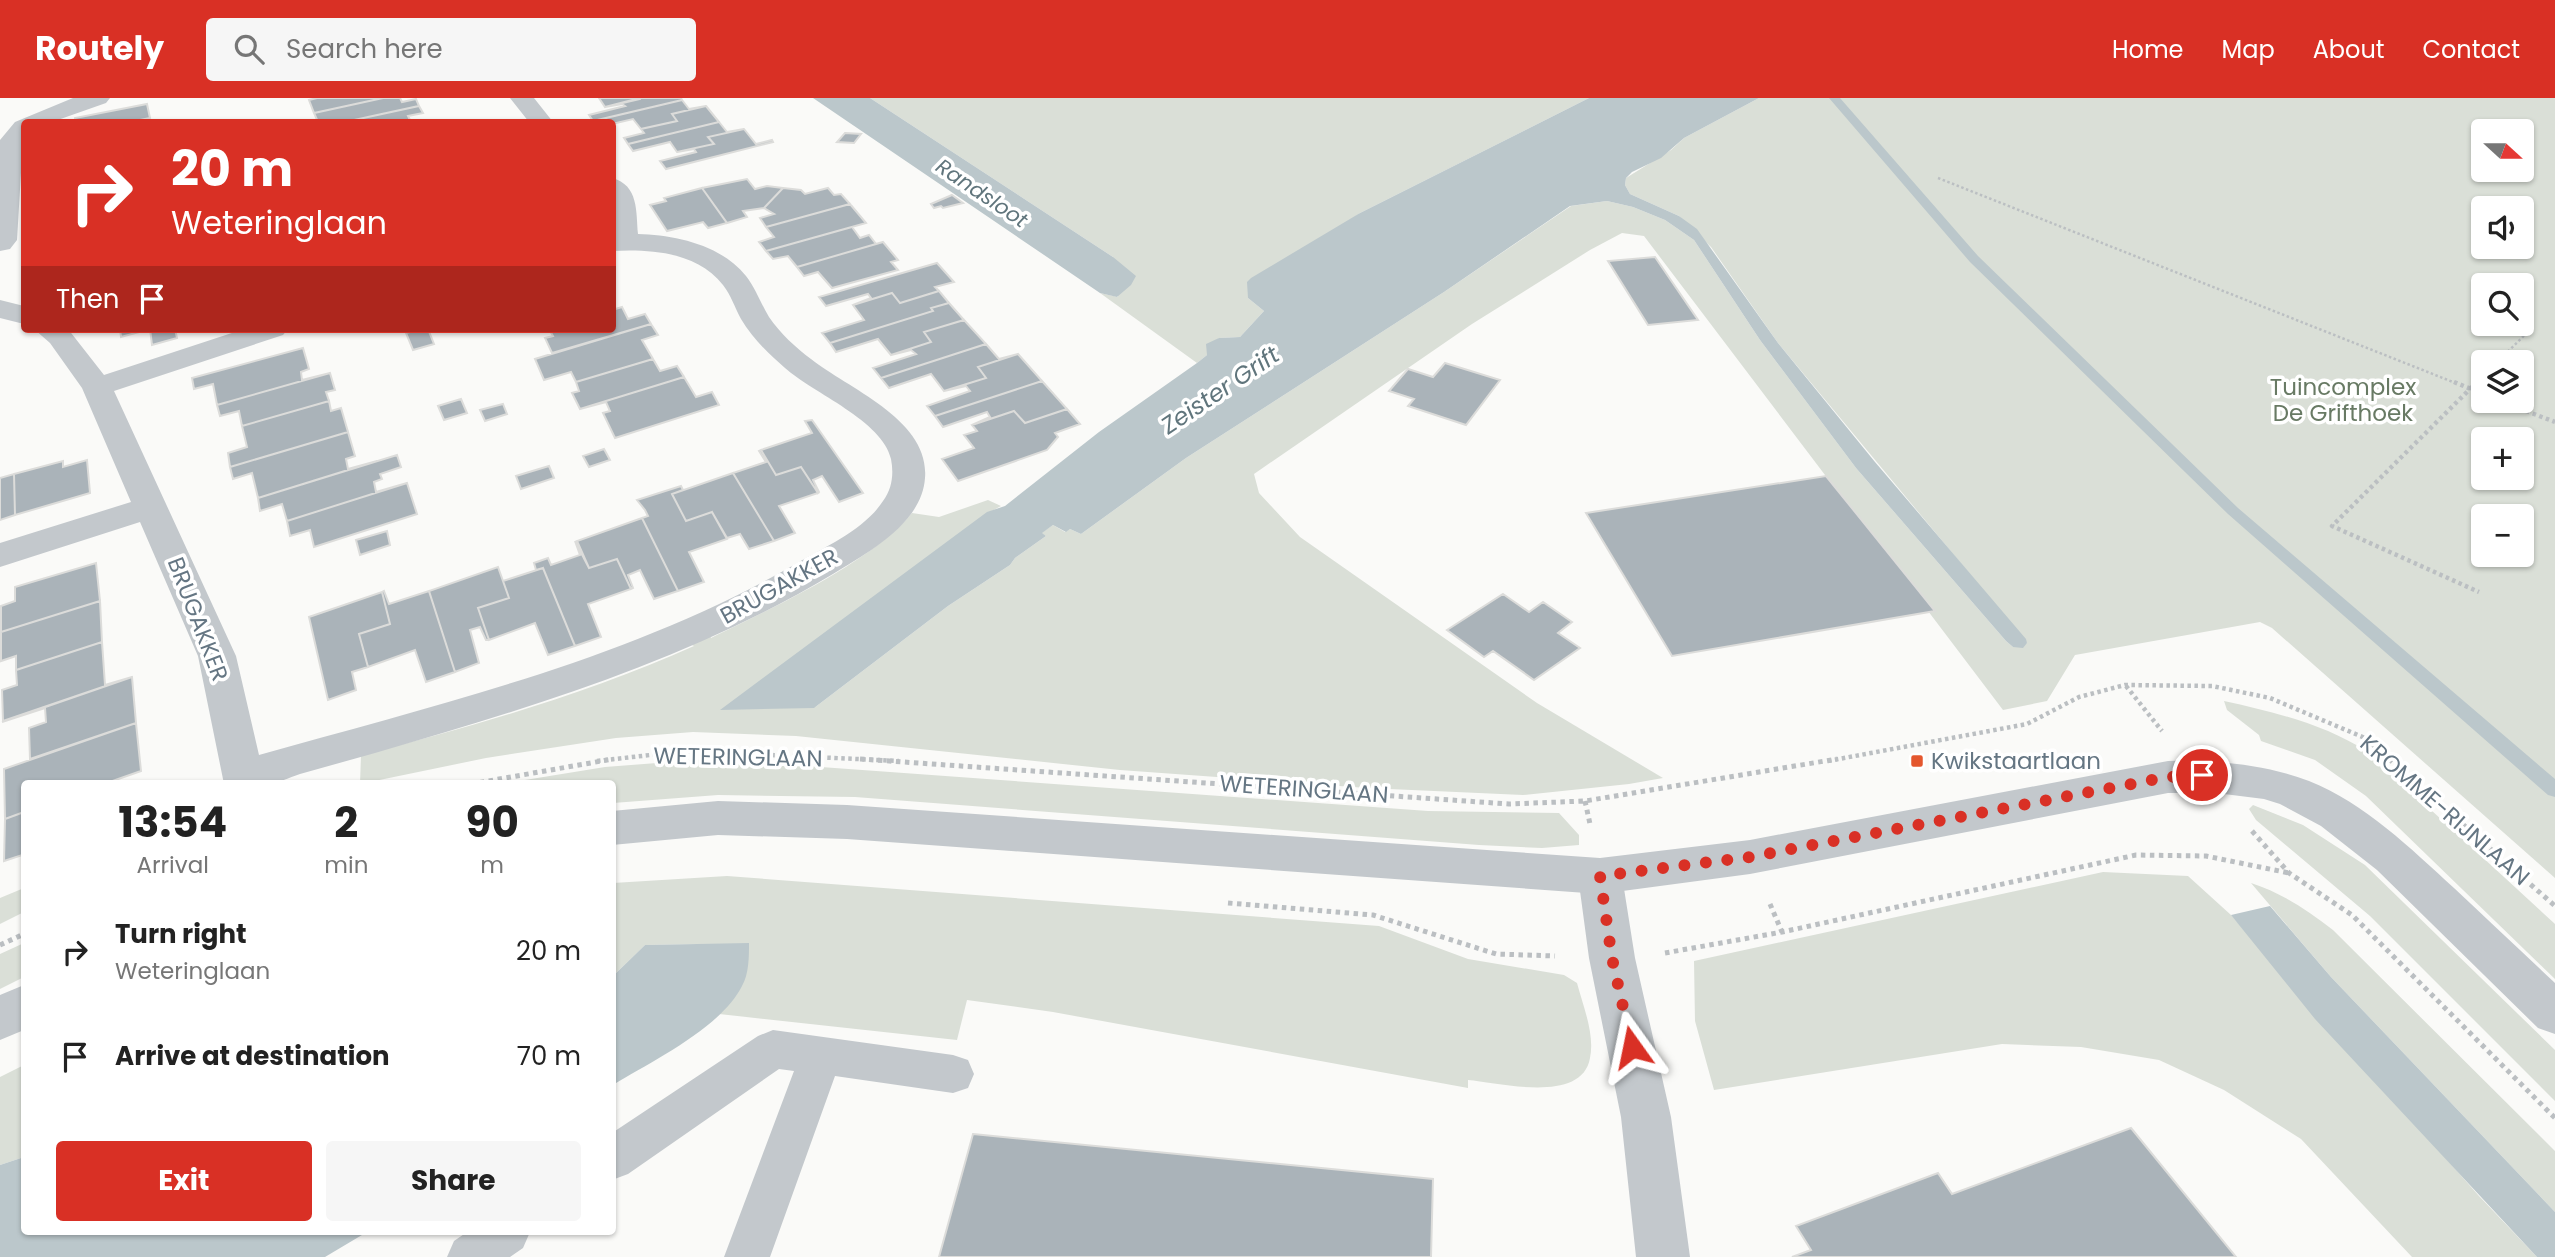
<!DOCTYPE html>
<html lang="en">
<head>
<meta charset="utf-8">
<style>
	body { margin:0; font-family:Poppins,sans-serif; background:#f6f6f6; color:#222; height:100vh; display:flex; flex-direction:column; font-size:26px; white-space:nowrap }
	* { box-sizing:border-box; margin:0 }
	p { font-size:23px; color:#767676 }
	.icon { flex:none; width:38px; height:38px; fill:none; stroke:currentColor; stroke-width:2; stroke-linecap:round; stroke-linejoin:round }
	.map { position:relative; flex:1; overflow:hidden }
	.side { position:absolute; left:21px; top:682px; width:595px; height:455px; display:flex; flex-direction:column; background:#fff; border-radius:7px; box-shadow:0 2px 5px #0004 }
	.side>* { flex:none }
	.top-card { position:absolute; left:21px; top:21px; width:595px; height:214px; border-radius:7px; box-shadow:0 2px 5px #0004; background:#d93025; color:#fff; overflow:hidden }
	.needle { width:46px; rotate:111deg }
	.fabs { position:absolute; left:2471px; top:21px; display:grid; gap:14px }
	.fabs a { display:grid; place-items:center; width:63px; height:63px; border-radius:7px; background:#fff; box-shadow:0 2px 5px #0004; font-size:35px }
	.pin { position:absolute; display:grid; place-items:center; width:60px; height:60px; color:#fff; margin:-30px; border:4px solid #fff; border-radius:50%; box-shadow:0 2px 7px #0007 }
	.me { position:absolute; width:77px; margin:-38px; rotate:348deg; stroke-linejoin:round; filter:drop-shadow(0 0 5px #0008) }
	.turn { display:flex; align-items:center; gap:24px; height:147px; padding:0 35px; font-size:32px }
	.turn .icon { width:91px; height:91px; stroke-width:2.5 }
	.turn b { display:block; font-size:49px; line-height:60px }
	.then { display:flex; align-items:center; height:66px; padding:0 35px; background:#0003; gap:14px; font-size:26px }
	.eta { display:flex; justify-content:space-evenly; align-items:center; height:119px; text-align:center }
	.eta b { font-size:42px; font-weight:700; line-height:49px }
	.action { display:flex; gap:14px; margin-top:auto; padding:14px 35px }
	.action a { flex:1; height:80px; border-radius:7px; background:#d93025; color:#fff; font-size:28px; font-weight:700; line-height:80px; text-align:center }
	.action a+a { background:#f6f6f6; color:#222 }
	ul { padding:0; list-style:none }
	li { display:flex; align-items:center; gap:21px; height:105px; padding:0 35px }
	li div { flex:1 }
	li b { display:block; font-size:26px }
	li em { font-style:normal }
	header { display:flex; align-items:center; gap:42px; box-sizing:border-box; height:98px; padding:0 35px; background:#d93025; color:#fff }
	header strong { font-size:33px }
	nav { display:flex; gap:38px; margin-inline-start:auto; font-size:24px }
	.search { width:490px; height:63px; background:#f6f6f6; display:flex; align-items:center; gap:18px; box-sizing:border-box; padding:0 24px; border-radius:7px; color:#767676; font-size:26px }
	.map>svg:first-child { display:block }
	.green { fill:#dadfd7; fill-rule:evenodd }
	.water { fill:#bbc7cb }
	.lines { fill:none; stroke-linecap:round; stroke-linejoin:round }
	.stream { fill:#bbc7cb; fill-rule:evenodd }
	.building { fill:#aab3b9; stroke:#dcdcda; stroke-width:2 }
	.path-far2 { stroke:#bbbfc2; stroke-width:2.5; stroke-dasharray:2.5 2.5; stroke-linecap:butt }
	.path-far1 { stroke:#bbbfc2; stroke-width:4.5; stroke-dasharray:3.5 3.5; stroke-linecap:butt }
	.path { stroke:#bbbfc2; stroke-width:5; stroke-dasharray:4.5 4.5; stroke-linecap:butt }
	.service { fill:#c3c8cc; fill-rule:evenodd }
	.minor { fill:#c3c8cc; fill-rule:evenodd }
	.tertiary { fill:#c3c8cc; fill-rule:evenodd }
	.route { stroke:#d93025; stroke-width:12; stroke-dasharray:0 21.6 }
	.poi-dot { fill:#e4572e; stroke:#fff; stroke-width:2.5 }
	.labels { text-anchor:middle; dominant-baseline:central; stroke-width:7; stroke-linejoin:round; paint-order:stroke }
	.far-water-label { font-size:21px; font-style:italic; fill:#60757c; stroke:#fff }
	.park-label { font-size:23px; fill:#687a64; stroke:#fff }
	.street-label { font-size:23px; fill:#657683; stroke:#fff }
	.poi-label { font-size:23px; fill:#657683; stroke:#fff; text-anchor:start }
	.water-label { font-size:24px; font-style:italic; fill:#60757c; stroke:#fff }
</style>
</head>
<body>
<header>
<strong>Routely</strong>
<div class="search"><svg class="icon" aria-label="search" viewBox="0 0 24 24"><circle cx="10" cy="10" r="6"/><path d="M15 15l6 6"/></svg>Search here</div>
<nav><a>Home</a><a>Map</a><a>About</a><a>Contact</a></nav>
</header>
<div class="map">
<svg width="2555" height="1159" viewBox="0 0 2555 1159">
	<rect width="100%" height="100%" fill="#fafaf8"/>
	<path class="green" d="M870 0H1589L1360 115 1248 200 1264 213 1240 239 1219 240 1207 257 1197 265 1100 195 1118 199 1113 159Z
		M1759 0H2555V780L2272 530 2260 524 2075 557 2047 603 2003 612 1644 138 1622 135 1590 152 1472 226 1254 376 1259 395 1300 439 1537 605 1663 680 1629 686 1523 697 1367 690 1120 672 796 638 693 634 616 640 486 660 360 686 361 657C475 628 586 596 694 548L690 546 710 536 711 540C770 511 871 465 912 415L939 419 988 402 1001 408 992 413 814 610 948 508 1010 467 1015 460 1046 438 1041 435 1053 427 1065 434 1070 431 1081 436 1186 360 1444 194 1571 108 1607 103 1633 109 1665 122 1694 142 1760 242 1856 370 2006 543 2013 549 2027 545 1778 245 1711 149 1679 118 1630 96 1625 87 1626 80 1671 52 1684 40ZM2483 33H2522V72H2483ZM2483 110H2522V149H2483ZM2483 187H2522V226H2483ZM2483 264H2522V303H2483ZM2483 341H2522V380H2483ZM2483 418H2522V457H2483Z
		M2224 603C2274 614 2324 626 2368 654L2555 826V881L2366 698 2315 662 2261 643 2259 637 2227 612Z
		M709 661 1428 713 1559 715 1579 737V747L1542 750 1479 747 855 699 718 697 613 705 612 686H500L605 669Z
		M2253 707 2303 727 2365 767 2555 952V1003L2370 818 2256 722 2249 711Z
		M2103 774 2188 778 2231 817 2479 1098 2537 1159H2412L2301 1041 2224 992 2159 962 2081 949 2002 946 1714 992 1695 923 1694 863Z
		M727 778 1379 828 1468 861 1564 877 1577 885C1583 908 1595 936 1590 960 1582 1006 1501 985 1468 982V990L1053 914 967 902 957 942 719 916 724 911 704 846 645 847 613 878V785Z
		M2251 785C2282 795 2307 812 2333 832L2555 1053V1114L2331 879Z
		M24 790V814L0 826V800Z
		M24 845V879L0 891V856Z
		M24 967V1059L0 1067V979Z"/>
	<path class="water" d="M813 0H870L1113 159 1136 178 1131 187 1117 199 1100 195Z
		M1589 0H1759L1684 40 1661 60 1632 74 1626 80 1625 87 1630 96 1679 118 1697 131 1778 245 1875 364 2026 541 2027 545 2023 550 2013 549 2006 543 1856 370 1760 242 1694 142 1665 122 1633 109 1607 103 1570 108 1444 194 1186 360 1081 436 1070 431 1066 434 1053 427 1042 435 1046 438 1015 460 1010 467 948 508 814 610 720 612 987 414 1005 408 1099 334 1197 265 1207 257 1206 246 1219 240 1240 239 1264 213 1248 200 1247 184 1251 180 1360 115Z
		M2270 808 2331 879 2555 1114V1159H2537L2315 921 2231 817Z
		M749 845C749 859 749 876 742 888 721 930 652 963 613 987V878L645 847Z
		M24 1059V1134H367L325 1159H0V1067Z"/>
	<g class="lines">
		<path class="stream" d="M1829 0H1840L1978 158 2238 410 2555 681V699L2548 697 2228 416 1970 164Z"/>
	</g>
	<path class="building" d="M383 0 314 15 309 2 317 0Z
		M383 0H400L402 4 416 1 419 8 345 24H318L314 15Z
		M599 0H640V1L605 9Z
		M681 0 682 2 593 23 589 17 625 8 622 6 605 9 640 0Z
		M682 2 689 11 706 8 672 16 677 23 641 31 633 21 612 26 593 23Z
		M147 6 150 20 130 24H75V20Z
		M419 8 423 15 408 18 411 24H345Z
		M706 8 719 24 628 46 624 40 644 35 641 31 677 23 672 16Z
		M719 24 727 34 744 31 708 39 714 46 677 54 670 44 633 53 628 46Z
		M744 31 756 46 772 42 773 44 666 71 660 63 696 54 694 51 677 54 714 46 708 39Z
		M845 35 861 36 854 45 837 44Z
		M747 81 755 91 767 88 783 90 764 110 743 113 747 119 727 125 702 90Z
		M702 90 727 125 708 130 703 124 667 133 650 107 666 103 664 100Z
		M783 90 801 92 805 96 828 90 834 97 841 96 850 106 766 129 760 120 774 116 764 110Z
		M952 97 963 105 943 110 941 108 934 110 931 106Z
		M850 106 866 125 766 153 759 144 774 139 766 129Z
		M852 129 860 140 869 137 876 146 797 169 788 158 773 161 766 153Z
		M883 144 898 162 891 164 898 172 832 190 818 174 804 178 797 169Z
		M1655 159 1698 222 1648 227 1608 163Z
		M937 165 954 184 935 189 939 193 900 205 892 195 853 207 871 200 868 196 826 208 819 199Z
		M939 193 949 205 931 210 933 213 830 245 822 235 864 222 853 207 892 195 900 205Z
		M949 205 964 222 924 234 931 244 891 257 878 241 836 254 830 245 933 213 931 210Z
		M622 209 628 221 645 216 651 226 552 255 545 240 553 238 549 231H612V212Z
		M964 222 986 246 881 280 873 270 916 256 911 252 891 257 931 244 924 234Z
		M651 226 658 237 642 242 653 261 576 284 571 274 544 282 535 261Z
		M120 231H175L177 240 152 247 150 231 121 239Z
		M421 231H428L434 246 413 252 406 235Z
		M986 246 999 261 1018 256 978 269 986 280 944 293 931 276 889 290 881 280Z
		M303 250 309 271 301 274 302 282 330 275 217 307 213 286 194 291 192 280Z
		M1018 256 1042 283 935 318 927 308 970 293 966 288 944 293 986 280 978 269Z
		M653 261 660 273 677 268 684 279 580 311 572 295 579 293 576 284Z
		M1445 265 1500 282 1466 327 1408 308 1414 301 1389 293 1408 271 1433 279Z
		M330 275 335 292 326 294 329 303 242 328 239 313 220 318 217 307Z
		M684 279 696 299 712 294 719 307 615 340 603 315 610 313 606 304 580 311Z
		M1042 283 1067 311 1025 325 1014 313 972 327 990 319 987 314 943 329 935 318Z
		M461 301 467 315 444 322 438 308Z
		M329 303 331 313 341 310 348 334 230 369 228 355 247 349 242 328Z
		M503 306 507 316 485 323 480 312Z
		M1067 311 1080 326 1055 335 1058 339 1047 352 958 383 942 361 974 350 964 337 977 333 972 327 1014 313 1025 325Z
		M812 322 863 395 839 404 822 378 813 382 819 394 818 395 801 369 776 377 761 352 812 335 805 323Z
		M348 334 355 358 346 361 348 371 377 363 258 400 252 375 233 381 230 369Z
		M604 351 610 362 589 369 583 358Z
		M761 352 776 377 801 369 818 395 779 408 795 435 774 443 733 375 766 364 759 353Z
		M397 357 401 369 380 376 382 381 374 384 376 394 407 385 287 423 282 406 260 413 258 400Z
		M87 362 90 395 15 417 14 376 63 363V369Z
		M549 368 554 380 521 391 516 378Z
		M733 375 774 443 749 451 740 436 727 440 712 414 686 423 672 396Z
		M14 376 15 417 0 422V380Z
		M1826 378 1935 513 1672 558 1586 415Z
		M407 385 417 416 314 449 310 432 290 438 287 423Z
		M681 388 683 392 672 396 686 423 712 414 727 441 689 454 704 484 678 493 642 420 648 418 645 412 637 402Z
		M642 420 678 493 654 501 640 472 628 477 633 490 631 491 617 461 589 470 577 443Z
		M387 433 390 447 360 457 356 442Z
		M575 443 589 470 617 461 631 491 588 506 601 539 575 548 543 470 536 472 534 465 548 460 551 467 580 457Z
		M96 465 100 503 1 534V508L15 503V489Z
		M498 469 509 500 478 510 489 542H486L480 529 470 532 479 565 455 574 429 493Z
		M543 470 575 548 548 557 535 525 489 542 478 510 509 500 503 483Z
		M384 493 389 506 429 493 455 574 426 584 415 552 368 569 359 536 390 526 382 494Z
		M382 494 390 526 359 536 368 569 352 574 356 592 328 602 309 519Z
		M1503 496 1529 514 1543 504 1572 524 1558 535 1580 550 1534 582 1493 553 1484 559 1447 532Z
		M100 503 102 544 16 572V558L1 563V534Z
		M102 544 105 587 132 579 3 623 2 592 17 587 16 572Z
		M132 579 136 625 30 661 29 630 46 624 45 610 2 624Z
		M136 625 141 673 104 686H24V714L5 721 4 671Z
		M24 714V771L23 772 22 757 4 763 5 721Z
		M2131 1030 2236 1159H1792L1811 1152 1796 1128 1938 1075 1952 1096Z
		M973 1036 1433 1081 1431 1159H939Z"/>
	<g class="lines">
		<path class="path-far2" d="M1938 80 2458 286
			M2497 264 2531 231
			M2475 286 2483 278"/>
		<path class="path-far1" d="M2454 284 2483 296
			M2477 284 2332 428 2479 494
			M2500 303 2555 324
			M2126 588 2162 633
			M597 663 686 653 899 663
			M1828 663 2027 626 2079 599 2125 587 2212 588 2270 600 2365 640 2391 663"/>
		<path class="path" d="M860 661 1509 706 1585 703 1837 661
			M2389 661 2555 808
			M471 686 613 661
			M1585 703 1590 726
			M2252 733 2289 775 2352 817 2555 1020
			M1228 805 1373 817 1496 856 1555 858
			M1770 806 1782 834
			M0 847 24 836
			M1665 855 1782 834 2136 757 2206 758 2289 775"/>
		<path class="service" d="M773 932 953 957 968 962 974 976 968 990 953 995 835 978 770 1159H724L794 973 779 971 628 1076 612 1082V1035L758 938Z
			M467 1134H530L523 1150 510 1159H447L454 1143Z"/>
		<path class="minor" d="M73 0H110L106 5 52 24H24L17 142 10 151 0 153V42L15 24Z
			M510 0H534L553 24H529Z
			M612 80C639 87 636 114 638 136 676 137 721 147 746 178 756 191 761 206 769 219 780 235 796 250 811 261 849 291 930 322 925 380 922 426 867 455 833 476 691 561 533 609 375 655 350 662 325 669 300 676 289 680 277 685 266 686 252 687 238 686 224 686L198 558 140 424 0 469V445L131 404 82 290 50 245 34 231H68L104 277 244 231H288L283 237 114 293 236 558 259 657C443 605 632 561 799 464 827 448 865 431 883 403 892 391 894 376 891 361 883 323 813 295 785 270 769 256 752 240 741 221 735 210 731 197 723 187 697 154 651 151 612 153Z
			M0 202 24 208V226L0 220Z
			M1600 760 1615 765 1622 778 1635 860 1671 1019 1690 1159H1636L1621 1019 1589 860 1578 778 1585 765Z"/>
		<path class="tertiary" d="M2168 663C2217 662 2263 666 2309 683 2366 706 2410 750 2454 790 2488 822 2521 853 2555 885V936L2538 930 2377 772 2321 728 2280 706 2264 701 2216 695H2168L1750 776 1600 796 847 741 718 737 612 747V713L718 703 847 707 1600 760 1750 742Z
			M24 887V932L0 942V897Z"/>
	</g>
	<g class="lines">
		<path class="route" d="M1632 949 1612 860 1600 778 1750 759 2168 679 2202 677"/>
	</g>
	<rect class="poi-dot" x="1910" y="656" width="14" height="14" rx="3.5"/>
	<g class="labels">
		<g class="far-water-label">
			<text transform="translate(982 95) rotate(34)">Randsloot</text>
		</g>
		<g class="park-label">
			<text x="2343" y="289">Tuincomplex<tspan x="2343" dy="26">De Grifthoek</tspan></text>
		</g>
		<g class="street-label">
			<text transform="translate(779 488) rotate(-29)">BRUGAKKER</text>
			<text transform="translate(198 521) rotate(69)">BRUGAKKER</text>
			<text transform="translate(738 659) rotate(1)">WETERINGLAAN</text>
			<text transform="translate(1304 691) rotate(4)">WETERINGLAAN</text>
			<text transform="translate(2445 712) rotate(41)">KROMME-RIJNLAAN</text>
		</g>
		<g class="poi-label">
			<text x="1931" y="663">Kwikstaartlaan</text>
		</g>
		<g class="water-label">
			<text transform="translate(1220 292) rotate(-34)">Zeister Grift</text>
		</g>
	</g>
</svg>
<div class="fabs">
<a><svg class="needle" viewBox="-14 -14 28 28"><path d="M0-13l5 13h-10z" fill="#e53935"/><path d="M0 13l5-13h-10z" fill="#767676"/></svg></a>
<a><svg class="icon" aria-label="sound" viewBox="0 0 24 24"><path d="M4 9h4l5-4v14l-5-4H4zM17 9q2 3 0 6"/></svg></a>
<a><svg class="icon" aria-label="search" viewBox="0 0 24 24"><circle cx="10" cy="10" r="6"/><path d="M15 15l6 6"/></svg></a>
<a><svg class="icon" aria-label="layers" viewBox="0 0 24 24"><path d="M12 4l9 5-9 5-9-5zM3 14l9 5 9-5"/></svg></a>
<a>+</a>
<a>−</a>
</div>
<div class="pin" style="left:2202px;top:677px;background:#d93025"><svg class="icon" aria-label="arrive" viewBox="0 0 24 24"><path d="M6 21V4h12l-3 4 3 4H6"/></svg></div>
<svg class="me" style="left:1632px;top:949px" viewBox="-20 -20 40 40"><path d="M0-17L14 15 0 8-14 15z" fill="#d93025" stroke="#fff" stroke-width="4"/></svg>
<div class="top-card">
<div class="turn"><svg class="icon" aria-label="right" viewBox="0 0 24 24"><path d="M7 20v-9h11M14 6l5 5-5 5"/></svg><div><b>20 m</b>Weteringlaan</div></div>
<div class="then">Then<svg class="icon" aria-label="arrive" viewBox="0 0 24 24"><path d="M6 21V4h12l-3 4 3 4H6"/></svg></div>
</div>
<section class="side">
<div class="eta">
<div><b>13:54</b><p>Arrival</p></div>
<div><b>2</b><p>min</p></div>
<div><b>90</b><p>m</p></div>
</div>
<ul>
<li><svg class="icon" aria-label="right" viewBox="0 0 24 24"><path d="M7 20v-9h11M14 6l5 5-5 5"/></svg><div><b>Turn right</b><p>Weteringlaan</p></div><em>20 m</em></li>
<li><svg class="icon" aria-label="arrive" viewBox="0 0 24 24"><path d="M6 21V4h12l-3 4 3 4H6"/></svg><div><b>Arrive at destination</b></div><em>70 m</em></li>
</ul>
<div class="action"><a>Exit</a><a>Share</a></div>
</section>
</div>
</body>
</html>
